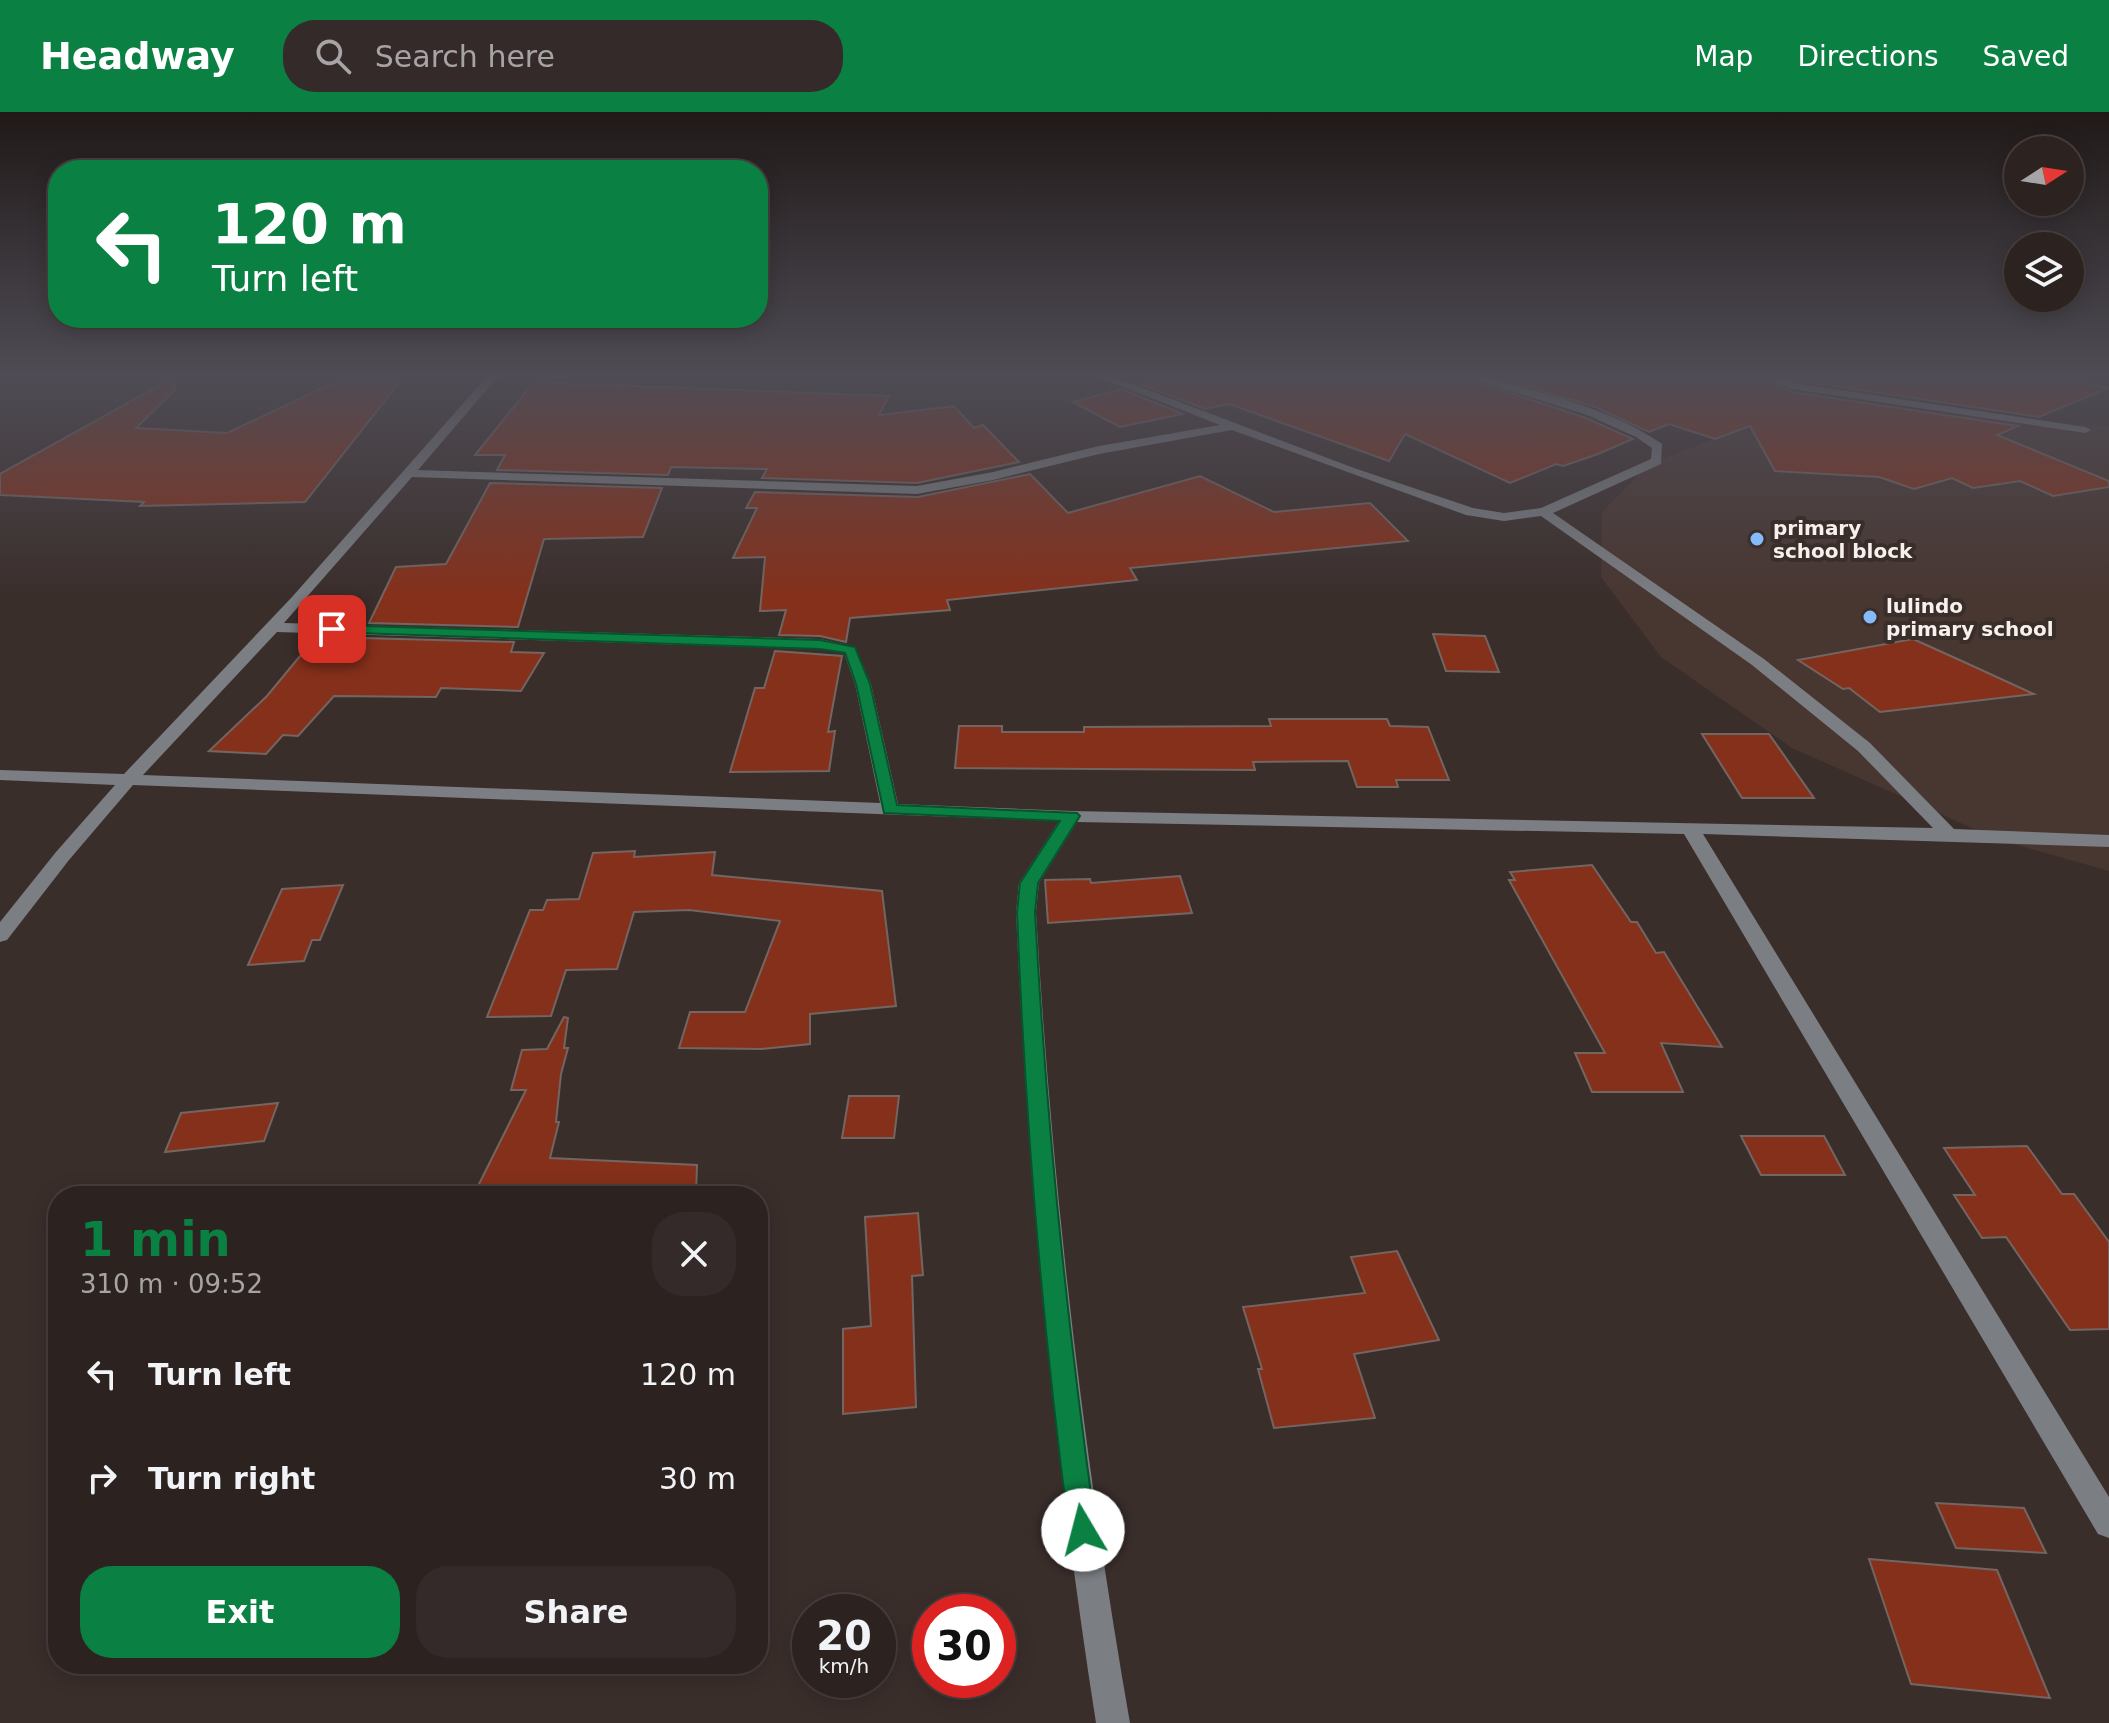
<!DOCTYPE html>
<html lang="en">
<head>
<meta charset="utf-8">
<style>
	body { margin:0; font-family:"DejaVu Sans",sans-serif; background:#342a29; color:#f1f3f6; height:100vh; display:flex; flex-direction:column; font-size:30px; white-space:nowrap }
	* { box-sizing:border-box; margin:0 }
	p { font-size:26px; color:#a6a4a5 }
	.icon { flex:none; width:44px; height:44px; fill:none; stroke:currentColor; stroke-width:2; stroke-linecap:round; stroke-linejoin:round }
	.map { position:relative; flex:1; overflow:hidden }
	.panel { position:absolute; left:48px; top:1074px; width:720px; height:488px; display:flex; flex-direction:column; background:#2c2220; border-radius:32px; box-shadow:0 4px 20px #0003,0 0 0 2px #483f3e }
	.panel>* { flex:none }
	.banner { position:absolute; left:48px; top:48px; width:720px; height:168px; border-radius:32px; box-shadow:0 4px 20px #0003,0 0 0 2px #483f3e; background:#0b8043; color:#fff; overflow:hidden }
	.needle { width:52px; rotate:78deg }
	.controls { position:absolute; left:2004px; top:24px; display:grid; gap:16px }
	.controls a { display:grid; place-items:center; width:80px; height:80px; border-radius:50%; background:#2c2220; box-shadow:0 4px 20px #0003,0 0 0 2px #483f3e; font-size:40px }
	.speed { position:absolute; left:792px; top:1482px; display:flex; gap:16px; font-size:40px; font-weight:700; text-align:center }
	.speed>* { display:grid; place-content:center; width:104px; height:104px; border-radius:50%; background:#2c2220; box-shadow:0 4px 20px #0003,0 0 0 2px #483f3e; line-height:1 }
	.speed small { font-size:20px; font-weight:400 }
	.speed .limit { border:12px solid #d22; background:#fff; color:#111 }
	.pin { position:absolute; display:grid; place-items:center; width:68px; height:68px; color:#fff; margin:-34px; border-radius:16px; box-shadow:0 4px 12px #0006 }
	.me { position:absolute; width:88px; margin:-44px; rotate:352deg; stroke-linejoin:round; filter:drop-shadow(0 0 6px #0008) }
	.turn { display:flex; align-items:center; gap:28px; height:168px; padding:0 32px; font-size:36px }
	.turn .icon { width:104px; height:104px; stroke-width:2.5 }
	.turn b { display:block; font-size:56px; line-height:68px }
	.round { display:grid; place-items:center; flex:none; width:84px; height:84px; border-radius:32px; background:#342a29 }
	.head { display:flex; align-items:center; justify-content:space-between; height:136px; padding:0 32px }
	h1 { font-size:48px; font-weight:600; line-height:60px; color:#0b8043 }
	.primary-button { display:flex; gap:16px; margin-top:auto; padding:16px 32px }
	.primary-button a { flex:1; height:92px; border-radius:32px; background:#0b8043; color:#fff; font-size:32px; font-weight:600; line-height:92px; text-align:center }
	.primary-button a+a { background:#342a29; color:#f1f3f6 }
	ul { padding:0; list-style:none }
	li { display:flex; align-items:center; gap:24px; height:104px; padding:0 32px }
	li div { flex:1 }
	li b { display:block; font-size:30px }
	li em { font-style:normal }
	header { display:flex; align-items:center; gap:48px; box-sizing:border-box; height:112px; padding:0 40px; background:#0b8043; color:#fff }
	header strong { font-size:38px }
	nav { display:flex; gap:44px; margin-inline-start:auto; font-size:28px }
	.search { width:560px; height:72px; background:#342a29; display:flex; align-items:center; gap:20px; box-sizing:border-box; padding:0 28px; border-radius:32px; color:#a6a4a5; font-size:30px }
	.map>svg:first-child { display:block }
	.built { fill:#483631 }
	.building { fill:#85301b; stroke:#736562; stroke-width:2 }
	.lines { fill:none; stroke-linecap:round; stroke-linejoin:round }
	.minor { fill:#7b7e83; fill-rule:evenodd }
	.route { fill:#0b8043; stroke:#07532c; stroke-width:2 }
	.poi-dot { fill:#85bbfb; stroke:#3a2e2b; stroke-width:3 }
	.labels { text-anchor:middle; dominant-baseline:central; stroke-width:8; stroke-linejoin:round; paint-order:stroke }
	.far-poi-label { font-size:20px; font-weight:bold; fill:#f7f0ed; stroke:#3a2e2b; text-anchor:start }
</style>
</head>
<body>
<header>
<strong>Headway</strong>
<div class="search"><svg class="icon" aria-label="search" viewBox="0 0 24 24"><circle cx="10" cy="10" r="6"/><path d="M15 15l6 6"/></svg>Search here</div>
<nav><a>Map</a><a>Directions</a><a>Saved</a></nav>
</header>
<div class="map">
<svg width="2109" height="1611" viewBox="0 0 2109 1611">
	<rect width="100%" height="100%" fill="#3a2e2b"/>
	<path class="built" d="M1981 302 2109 314V759L1999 728 1792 636 1661 545 1601 465 1602 400 1649 352 1733 320 1846 303Z"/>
	<path class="building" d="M354 261H407L305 390 140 394 144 390 0 383V362L169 268 176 277 136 316 227 321Z
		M1158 261H1451L1586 306 1633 327 1598 342 1563 354 1556 352 1510 371 1405 322 1389 349 1229 292 1205 297 1140 272 1159 267Z
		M1481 261H1752L1792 280 2018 314 1997 323 2109 369V375L2053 384 2020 369 1973 376 1952 366 1914 377 1879 365 1775 359 1750 314 1715 327 1669 312 1649 320 1595 295Z
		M1777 261H2049L2108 276 2039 305 1795 268Z
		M534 270 889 284 879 303 954 294 974 316 983 313 1019 350 917 371 762 366 767 357 671 355 668 363 497 358 505 343H475Z
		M1121 277 1183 302 1120 315 1073 290Z
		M1030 362 1068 401 1200 364 1274 400 1370 391 1408 429 1130 456 1137 468 947 488 950 498 850 506 846 530 820 524 779 523 786 498 760 499 765 445 733 446 757 396H746L755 380 918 385Z
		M490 371 662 376 643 425 544 427 518 515 369 511 396 455 446 452Z
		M1433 522 1485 524 1499 560 1446 559Z
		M362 526 514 530 511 540 544 541 521 579 441 576 436 585 334 584 298 624 283 623 266 642 209 639 267 584 300 544H311L316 537 357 536Z
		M1913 527 1964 550 2034 582 1880 600 1849 576 1843 577 1798 548Z
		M775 539 842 544 828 620 835 619 829 659 730 660 755 576H764Z
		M1269 607H1387L1390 614 1428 615 1449 668H1396L1398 675H1357L1348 649 1253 650 1255 658 955 656 959 614H1002V620H1084V615L1271 614Z
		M1702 622H1769L1814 686H1742Z
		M635 739 634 745 715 740 712 763 882 779 896 894 810 902V932L762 937 679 936 690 900H745L780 809 689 798 634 800 617 857 566 858 551 904 487 905 530 798H543L547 788 579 787 593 741Z
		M1592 753 1631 810H1637L1656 841 1664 840 1722 935 1661 931 1683 980H1592L1575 941H1605L1509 768H1515L1510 760Z
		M1180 764 1192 801 1048 811 1045 768 1090 767 1091 771Z
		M343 773 320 828H312L304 849 248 853 282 777Z
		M564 905 568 906 564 936H568L561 962 556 1010H559L550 1046 697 1053 696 1084H484L488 1074H478L526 978H511L522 938 547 937Z
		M849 984H899L894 1026H842Z
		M278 991 264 1029 165 1040 181 1001Z
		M1741 1024H1824L1845 1063H1761Z
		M2027 1034 2062 1082H2074L2109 1130V1217L2070 1218 2006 1125 1982 1126 1954 1083H1975L1944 1036Z
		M918 1101 923 1163 912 1164 916 1295 843 1302V1217L871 1214 865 1105Z
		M1397 1139 1439 1228 1354 1242 1375 1306 1274 1316 1258 1257H1262L1243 1195 1365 1181 1351 1145Z
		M1936 1391 2024 1396 2046 1441 1956 1436Z
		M1869 1447 1997 1458 2050 1586 1911 1572Z"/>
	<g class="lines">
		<path class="minor" d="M490 261H501L418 358 917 374 993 360 1099 334 1220 313 1088 261H1103L1354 356 1473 396 1504 401 1541 396 1651 347 1652 336 1636 325 1587 303 1454 261H1470C1535 280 1606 293 1662 332L1661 352 1553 401 1764 547 1870 631 1954 717 2109 723V735L1703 722 2109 1385V1426L2098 1422 1684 722 1077 710 1039 771 1036 800C1052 1072 1083 1342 1130 1611H1096C1054 1342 1028 1072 1016 800L1019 771 1059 709 133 673 69 748 7 828 0 830V810L56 740 115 673 0 668V658L124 662 292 485ZM1232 318 1466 403 1504 409 1541 404 1752 553 1858 639 1933 716 1071 699 898 692 871 572 855 535 820 527 284 511 412 365 917 382 993 368 1099 342ZM277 520 820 537 844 541 855 572 880 691 143 663Z
			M1755 261H1769L1794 271 2085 315 2091 318 2085 321 1792 277Z"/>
	</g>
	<linearGradient id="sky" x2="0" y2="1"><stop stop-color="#201918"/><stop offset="0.54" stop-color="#4f4c55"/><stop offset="1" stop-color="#4f4c55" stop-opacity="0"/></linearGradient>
	<rect width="2109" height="487" fill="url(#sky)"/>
	<path class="route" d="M332 513 820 528 855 535 870 572 897 693 1077 701 1080 704 1038 771 1035 800C1046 1007 1067 1212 1096 1418L1092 1427 1083 1430 1073 1427 1069 1418C1042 1212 1025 1007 1017 800L1020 771 1060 709 884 701 856 572 845 541 820 537 328 520 326 517Z"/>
	<g class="poi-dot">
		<circle cx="1757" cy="427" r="8"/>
		<circle cx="1870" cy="505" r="8"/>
	</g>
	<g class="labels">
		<g class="far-poi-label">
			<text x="1773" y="416">primary<tspan x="1773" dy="23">school block</tspan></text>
			<text x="1886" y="494">lulindo<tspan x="1886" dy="23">primary school</tspan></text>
		</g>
	</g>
</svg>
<div class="controls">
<a><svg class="needle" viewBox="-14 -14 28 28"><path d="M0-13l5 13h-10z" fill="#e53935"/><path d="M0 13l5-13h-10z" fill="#a6a4a5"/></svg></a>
<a><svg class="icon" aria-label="layers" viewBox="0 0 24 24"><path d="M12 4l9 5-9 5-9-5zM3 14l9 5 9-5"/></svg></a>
</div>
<div class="speed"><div>20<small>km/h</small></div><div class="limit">30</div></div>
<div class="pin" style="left:332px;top:517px;background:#d93025"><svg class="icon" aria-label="arrive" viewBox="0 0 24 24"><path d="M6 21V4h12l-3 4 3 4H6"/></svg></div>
<svg class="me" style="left:1083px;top:1418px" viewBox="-20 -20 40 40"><circle r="19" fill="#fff"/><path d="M0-13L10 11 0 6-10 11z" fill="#0b8043"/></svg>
<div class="banner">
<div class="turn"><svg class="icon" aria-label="left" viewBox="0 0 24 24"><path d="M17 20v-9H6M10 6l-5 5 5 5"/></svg><div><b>120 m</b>Turn left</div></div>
</div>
<section class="panel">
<div class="head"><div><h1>1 min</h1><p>310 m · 09:52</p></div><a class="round"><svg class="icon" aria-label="close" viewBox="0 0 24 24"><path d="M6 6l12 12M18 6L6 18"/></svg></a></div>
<ul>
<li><svg class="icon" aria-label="left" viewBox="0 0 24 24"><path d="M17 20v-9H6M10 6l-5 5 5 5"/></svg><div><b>Turn left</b></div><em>120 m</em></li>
<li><svg class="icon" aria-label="right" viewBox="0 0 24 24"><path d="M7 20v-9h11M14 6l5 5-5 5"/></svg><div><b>Turn right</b></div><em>30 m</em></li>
</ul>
<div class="primary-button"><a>Exit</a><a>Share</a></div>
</section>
</div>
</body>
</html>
